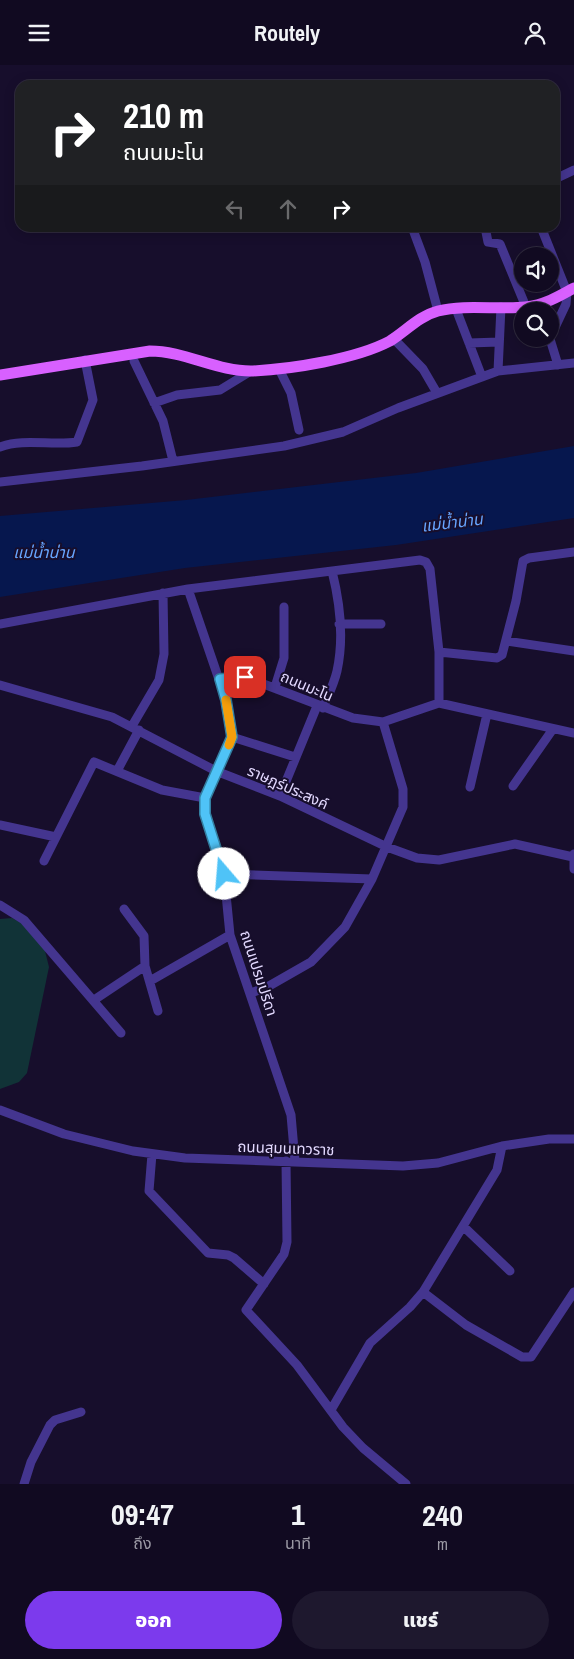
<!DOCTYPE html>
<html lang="th">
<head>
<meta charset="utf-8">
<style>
	body { margin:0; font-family:"Archivo Narrow","Noto Sans Thai",sans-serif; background:#1e182e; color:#f1f3f6; height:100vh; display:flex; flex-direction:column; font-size:19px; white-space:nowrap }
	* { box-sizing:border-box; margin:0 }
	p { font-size:16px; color:#9c9aa5 }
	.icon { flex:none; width:28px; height:28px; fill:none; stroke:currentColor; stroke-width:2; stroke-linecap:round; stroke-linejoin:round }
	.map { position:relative; height:1419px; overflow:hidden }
	.side { display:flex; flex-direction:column; background:#110a21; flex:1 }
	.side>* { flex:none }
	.top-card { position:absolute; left:15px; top:15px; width:545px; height:152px; border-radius:15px; box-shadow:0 2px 12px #0003,0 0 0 1px #302b3f; background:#202124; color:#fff; overflow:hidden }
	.fabs { position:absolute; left:514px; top:182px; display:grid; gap:10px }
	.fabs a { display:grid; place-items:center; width:45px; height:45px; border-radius:50%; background:#110a21; box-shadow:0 2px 12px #0003,0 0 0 1px #302b3f; font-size:25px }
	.pin { position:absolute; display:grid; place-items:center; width:42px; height:42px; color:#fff; margin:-21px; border-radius:10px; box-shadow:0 2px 8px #0006 }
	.me { position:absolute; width:55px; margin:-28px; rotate:342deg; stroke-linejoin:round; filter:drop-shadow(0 0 4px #0008) }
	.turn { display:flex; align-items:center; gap:18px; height:105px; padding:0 25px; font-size:22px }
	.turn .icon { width:65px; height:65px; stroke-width:2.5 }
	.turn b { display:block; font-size:35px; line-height:42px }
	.lanes { display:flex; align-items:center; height:48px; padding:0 25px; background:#0003; justify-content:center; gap:25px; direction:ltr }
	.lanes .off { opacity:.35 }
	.eta { display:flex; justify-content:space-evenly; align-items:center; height:85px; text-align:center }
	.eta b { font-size:30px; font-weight:800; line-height:35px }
	.action { display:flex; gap:10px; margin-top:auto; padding:10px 25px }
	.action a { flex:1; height:58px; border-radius:30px; background:#7c3aed; color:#fff; font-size:20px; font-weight:800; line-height:58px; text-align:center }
	.action a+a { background:#1e182e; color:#f1f3f6 }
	header { display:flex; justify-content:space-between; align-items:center; height:65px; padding:0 25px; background:#110a21; font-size:22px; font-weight:800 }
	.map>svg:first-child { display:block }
	.green { fill:#113337 }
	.water { fill:#06174e }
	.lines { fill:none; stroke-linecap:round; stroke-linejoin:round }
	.minor { stroke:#44358f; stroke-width:9 }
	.major { stroke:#d860ff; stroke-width:11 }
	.route-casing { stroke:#337fa1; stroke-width:12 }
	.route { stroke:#4fc3f7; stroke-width:9 }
	.slow { stroke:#f59e0b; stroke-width:9 }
	.labels { text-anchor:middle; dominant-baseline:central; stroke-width:4; stroke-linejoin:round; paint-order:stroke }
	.street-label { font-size:15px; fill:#e3d9ff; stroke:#170e2c }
	.water-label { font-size:16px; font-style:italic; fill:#67a5ff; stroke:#170e2c }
</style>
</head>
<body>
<header><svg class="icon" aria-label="menu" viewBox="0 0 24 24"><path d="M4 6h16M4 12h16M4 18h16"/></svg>Routely<svg class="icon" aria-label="person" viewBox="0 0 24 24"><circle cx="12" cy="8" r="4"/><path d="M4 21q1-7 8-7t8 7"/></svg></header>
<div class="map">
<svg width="574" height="1419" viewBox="0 0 574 1419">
	<rect width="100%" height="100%" fill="#170e2c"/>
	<path class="green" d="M12 853 29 862 43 878 49 902 27 1008 19 1017 0 1024V854Z"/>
	<path class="water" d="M574 381V453L396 480 185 503 0 532V451L186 435 416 408Z"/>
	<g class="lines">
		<path class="minor" d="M555 114 574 105
			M412 162 425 197 438 246
			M485 162 488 177 500 179 526 242
			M541 162 567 227 566 239 550 273
			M456 244 482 312
			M393 273 423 304 437 328
			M550 274 558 300
			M469 278 499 277
			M134 296 163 356 173 396
			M279 304 291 328 299 365
			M498 306 501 242
			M154 338 177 330 220 325 251 306
			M0 382C24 373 52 381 77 377L93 335 85 295
			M0 417 142 401 284 381 343 367 398 343 498 306 574 298
			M188 524 420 495 426 497 430 504 439 587V638
			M0 559 188 524 226 635 232 672 205 733V749L224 809 230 870 291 1050 295 1096
			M339 559H381
			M506 576 574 586
			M439 587 497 593 502 590 516 536 523 496 529 493 574 487
			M220 614 245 612 353 653 383 657 439 638 574 668
			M0 620 112 652 216 706 280 731 387 782 417 793 439 795 515 779 573 792
			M275 622 284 593V542
			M323 643C328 631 334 619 337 606 344 574 340 538 332 506
			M132 661 159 615 164 589 163 528
			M232 672 295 692
			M117 706 139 665
			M513 721 553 664
			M470 722 487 649
			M280 731 317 641
			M0 760 56 772
			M574 789V804
			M44 796 94 697 162 725 205 733
			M224 809 372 814
			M0 840 24 855 121 968
			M124 844 144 871 145 901 158 946
			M150 916 230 870
			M251 928 269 921 311 897 345 862 372 814 403 742V724L383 657
			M94 935 145 901
			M0 1045 64 1069 133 1086 185 1093 403 1101 438 1098 502 1081 549 1074H574
			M152 1089 149 1126 208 1188 228 1190 234 1193 264 1219
			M286 1096 287 1177 284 1189 246 1245 297 1300 343 1362 363 1383 406 1419
			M463 1161 510 1206
			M423 1227 466 1260 522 1292H531L574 1227
			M331 1345 370 1278 410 1242 423 1227 497 1105 502 1081
			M24 1419 31 1397 50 1360 55 1355 81 1347"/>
		<path class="major" d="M0 310 150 286C185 286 218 307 253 306 292 304 356 294 390 276 406 266 419 251 438 246 466 239 497 245 525 242 544 240 558 232 574 223"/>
	</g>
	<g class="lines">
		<g class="route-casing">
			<path id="route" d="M224 809 205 749V733L232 672 226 635 220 614 245 612"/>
		</g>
		<use href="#route" class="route"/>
		<path class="slow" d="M226 635 232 672 229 680"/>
	</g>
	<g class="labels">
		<g class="street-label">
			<text transform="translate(307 621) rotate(23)">ถนนมะโน</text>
			<text transform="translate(288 722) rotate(24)">ราษฎร์ประสงค์</text>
			<text transform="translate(259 908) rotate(72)">ถนนเปรมปรีดา</text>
			<text transform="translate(286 1083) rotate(2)">ถนนสุมนเทวราช</text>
		</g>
		<g class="water-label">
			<text transform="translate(452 457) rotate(-7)">แม่น้ำน่าน</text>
			<text x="44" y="487">แม่น้ำน่าน</text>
		</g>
	</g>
</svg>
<div class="fabs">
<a><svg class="icon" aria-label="sound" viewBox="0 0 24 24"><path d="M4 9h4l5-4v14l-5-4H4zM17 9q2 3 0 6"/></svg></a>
<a><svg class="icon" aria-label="search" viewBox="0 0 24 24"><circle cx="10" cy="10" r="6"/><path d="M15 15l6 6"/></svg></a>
</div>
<div class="pin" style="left:245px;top:612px;background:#d93025"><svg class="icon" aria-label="arrive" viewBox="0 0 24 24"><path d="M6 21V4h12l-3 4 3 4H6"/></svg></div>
<svg class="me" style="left:224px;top:809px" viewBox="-20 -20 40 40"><circle r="19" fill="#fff"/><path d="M0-13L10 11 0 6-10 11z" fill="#4fc3f7"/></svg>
<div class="top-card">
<div class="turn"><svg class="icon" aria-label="right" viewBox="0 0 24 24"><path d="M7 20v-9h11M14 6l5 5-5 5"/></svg><div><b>210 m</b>ถนนมะโน</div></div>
<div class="lanes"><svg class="icon off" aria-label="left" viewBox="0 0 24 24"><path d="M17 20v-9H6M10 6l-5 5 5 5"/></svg><svg class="icon off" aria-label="ahead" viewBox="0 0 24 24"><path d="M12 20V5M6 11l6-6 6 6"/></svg><svg class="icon" aria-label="right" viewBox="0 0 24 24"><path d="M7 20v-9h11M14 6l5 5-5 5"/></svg></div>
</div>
</div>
<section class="side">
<div class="eta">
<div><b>09:47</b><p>ถึง</p></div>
<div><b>1</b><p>นาที</p></div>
<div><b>240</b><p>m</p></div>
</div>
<div class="action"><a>ออก</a><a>แชร์</a></div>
</section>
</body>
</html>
